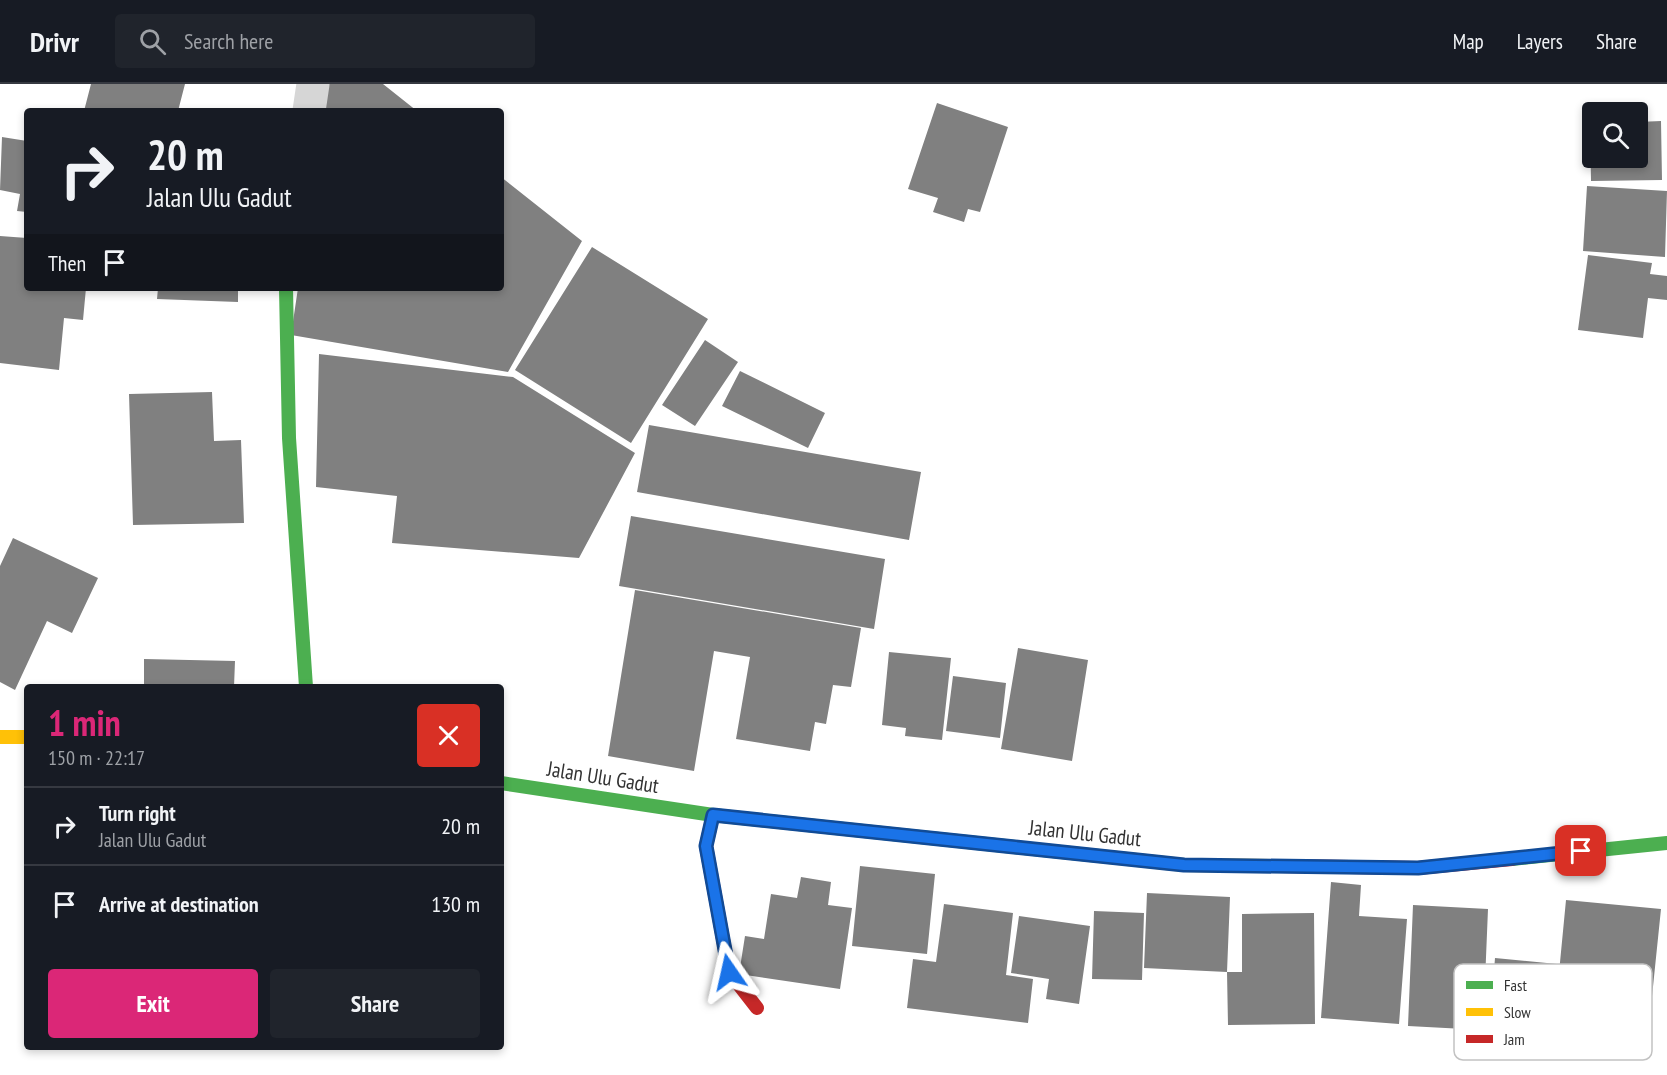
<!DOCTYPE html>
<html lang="en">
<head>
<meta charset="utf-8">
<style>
	body { margin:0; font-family:"PT Sans Narrow",sans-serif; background:#20242c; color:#f1f3f6; height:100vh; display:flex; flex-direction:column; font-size:22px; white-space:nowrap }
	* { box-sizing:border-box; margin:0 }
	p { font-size:20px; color:#9ea1a6 }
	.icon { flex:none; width:33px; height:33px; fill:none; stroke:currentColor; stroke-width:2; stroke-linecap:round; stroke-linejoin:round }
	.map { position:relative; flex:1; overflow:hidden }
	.drawer { position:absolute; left:24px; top:600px; width:480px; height:366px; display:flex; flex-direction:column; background:#171b24; border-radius:6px; box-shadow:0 3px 9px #0003 }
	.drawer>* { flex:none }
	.banner { position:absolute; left:24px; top:24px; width:480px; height:183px; border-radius:6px; box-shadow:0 3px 9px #0003; background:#171b24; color:#f1f3f6; overflow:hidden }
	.controls { position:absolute; left:1582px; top:18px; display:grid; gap:12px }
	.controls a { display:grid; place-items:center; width:66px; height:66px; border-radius:6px; background:#171b24; box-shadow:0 3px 9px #0003; font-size:30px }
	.pin { position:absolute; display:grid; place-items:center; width:51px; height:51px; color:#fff; margin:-26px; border-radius:12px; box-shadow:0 3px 9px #0006 }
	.me { position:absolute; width:66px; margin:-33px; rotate:349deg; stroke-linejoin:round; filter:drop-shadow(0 0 4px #0008) }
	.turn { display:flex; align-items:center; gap:21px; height:126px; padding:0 24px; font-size:27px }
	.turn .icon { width:78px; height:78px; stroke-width:2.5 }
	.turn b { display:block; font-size:42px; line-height:51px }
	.then { display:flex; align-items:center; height:57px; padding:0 24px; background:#0003; gap:12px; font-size:22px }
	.round { display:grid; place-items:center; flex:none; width:63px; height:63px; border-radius:6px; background:#20242c }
	.headline { display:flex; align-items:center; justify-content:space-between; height:102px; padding:0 24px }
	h1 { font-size:36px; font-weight:700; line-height:45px; color:#db2777 }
	.action { display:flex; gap:12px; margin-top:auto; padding:12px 24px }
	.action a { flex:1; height:69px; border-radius:6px; background:#db2777; color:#fff; font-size:24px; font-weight:700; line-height:69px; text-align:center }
	.action a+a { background:#20242c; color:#f1f3f6 }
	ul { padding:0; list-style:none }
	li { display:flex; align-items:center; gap:18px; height:78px; padding:0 24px; border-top:2px solid #363941 }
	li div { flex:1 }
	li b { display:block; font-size:22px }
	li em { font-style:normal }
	header { display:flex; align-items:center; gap:36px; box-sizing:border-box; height:84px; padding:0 30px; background:#171b24; border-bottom:2px solid #363941 }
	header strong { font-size:28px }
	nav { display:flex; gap:33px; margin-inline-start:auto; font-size:21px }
	.search { width:420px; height:54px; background:#20242c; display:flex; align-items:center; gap:15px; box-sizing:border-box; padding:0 21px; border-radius:6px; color:#9ea1a6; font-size:22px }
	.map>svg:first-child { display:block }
	.building { fill:#808080 }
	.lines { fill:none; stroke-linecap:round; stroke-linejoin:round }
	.street { stroke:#d6d6d6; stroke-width:33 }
	.fast { stroke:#4caf50; stroke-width:14 }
	.slow { stroke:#ffc107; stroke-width:14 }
	.jam { stroke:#c62828; stroke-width:14 }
	.route-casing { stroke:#114b97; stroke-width:15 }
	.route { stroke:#1a73e8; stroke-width:10 }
	.labels { text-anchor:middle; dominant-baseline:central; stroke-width:6; stroke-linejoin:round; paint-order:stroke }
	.street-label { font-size:21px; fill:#323232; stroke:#fff }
	.key { fill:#fff; stroke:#c2c2c2; stroke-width:1.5 }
	.key-label { font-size:16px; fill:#323232 }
</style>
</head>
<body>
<header>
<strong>Drivr</strong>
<div class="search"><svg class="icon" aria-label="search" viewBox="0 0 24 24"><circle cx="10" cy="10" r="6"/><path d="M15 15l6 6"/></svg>Search here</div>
<nav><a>Map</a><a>Layers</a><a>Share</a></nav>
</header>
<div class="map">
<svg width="1667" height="991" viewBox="0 0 1667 991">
	<rect width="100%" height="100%" fill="#fff"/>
	<path class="building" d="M91 0H185L178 27H84Z
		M326 0H383L417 27H322Z
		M937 19 1008 43 980 128 968 125 964 138 933 128 938 114 908 105Z
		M1661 37 1662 96 1591 97 1590 38H1593V74H1638V38Z
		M2 53 27 57V128L17 127 20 110 0 106Z
		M501 93 582 157 508 288 291 251 298 204H501Z
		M1587 102 1667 107 1665 173 1583 167Z
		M0 152 27 154V204H86L83 236 64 234 59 286 0 279Z
		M592 163 708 235 631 359 515 286Z
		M1588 171 1652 179 1650 190 1667 192V216L1648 214 1643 254 1578 246Z
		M158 204H238V218L157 215Z
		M705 256 738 278 695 342 662 321Z
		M319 270 513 293 635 369 579 474 392 459 397 412 316 403Z
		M740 287 825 329 808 364 722 322Z
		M212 308 214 357 241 356 244 439 133 441 129 310Z
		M649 341 921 388 909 456 637 408Z
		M631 432 885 475 874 545 619 502Z
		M13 454 98 494 72 549 47 537 15 606 0 598V482Z
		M635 506 861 544 851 603 833 601 826 640 815 638 810 667 736 655 750 573 714 567 694 687 608 672Z
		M1018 564 1088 576 1072 677 1001 665Z
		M889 568 951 574 942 656 905 652 906 644 882 641Z
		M144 575 235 577 234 603H144Z
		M953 592 1006 599 1000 654 946 647Z
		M860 782 935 790 927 870 852 862Z
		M801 793 831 798 828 821 852 824 840 905 739 890 745 852 764 855 771 810 797 814Z
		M1331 798 1361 801 1359 832 1407 835 1399 940 1321 934Z
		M1147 809 1230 813 1227 888 1144 884Z
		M1566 816 1661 825 1647 961 1553 951Z
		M944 820 1013 829 1006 891 1033 895 1028 939 907 924 913 875 936 878Z
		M1413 821 1488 825 1483 946 1408 942Z
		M1094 827 1144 829 1142 896 1092 895Z
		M1314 829 1315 940 1228 941 1227 888H1242V830Z
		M1019 832 1090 842 1079 920 1046 915 1049 895 1011 889Z
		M1495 874 1557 880 1553 919 1492 912Z"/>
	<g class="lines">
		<path class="street" d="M309 27 313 0"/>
		<path class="fast" d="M286 204 289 354 306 603
			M501 699 713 731 1099 772
			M1512 775 1667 759"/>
		<path class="slow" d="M0 653H27
			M1099 772 1184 781 1282 782"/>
		<path class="jam" d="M713 731 706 762 729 888 757 924
			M1282 782 1418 784 1512 775"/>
	</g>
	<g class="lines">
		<g class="route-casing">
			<path id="route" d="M729 888 706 762 713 731 1184 781 1418 784 1581 767"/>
		</g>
		<use href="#route" class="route"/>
	</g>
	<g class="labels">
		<g class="street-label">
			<text transform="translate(603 693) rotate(9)">Jalan Ulu Gadut</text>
			<text transform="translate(1085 749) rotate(6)">Jalan Ulu Gadut</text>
		</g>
	</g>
	<rect x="1454" y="880" width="198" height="96" rx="9" class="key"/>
	<rect x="1466" y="897" width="27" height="8" fill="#4caf50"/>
	<rect x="1466" y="924" width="27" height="8" fill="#ffc107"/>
	<rect x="1466" y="951" width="27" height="8" fill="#c62828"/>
	<g class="key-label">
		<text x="1504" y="907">Fast</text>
		<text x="1504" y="934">Slow</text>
		<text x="1504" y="961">Jam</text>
	</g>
</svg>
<div class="controls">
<a><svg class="icon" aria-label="search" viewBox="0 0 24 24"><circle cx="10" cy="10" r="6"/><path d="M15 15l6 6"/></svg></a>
</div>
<div class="pin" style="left:1581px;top:767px;background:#d93025"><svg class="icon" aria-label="arrive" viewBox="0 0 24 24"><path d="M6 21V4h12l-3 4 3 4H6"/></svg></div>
<svg class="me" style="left:729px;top:888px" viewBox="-20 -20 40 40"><path d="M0-17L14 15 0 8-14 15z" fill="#1a73e8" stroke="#fff" stroke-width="4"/></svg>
<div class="banner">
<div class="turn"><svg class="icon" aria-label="right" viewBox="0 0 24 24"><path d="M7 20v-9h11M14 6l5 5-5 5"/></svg><div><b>20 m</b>Jalan Ulu Gadut</div></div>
<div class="then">Then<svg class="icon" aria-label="arrive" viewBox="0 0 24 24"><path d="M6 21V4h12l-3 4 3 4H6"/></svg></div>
</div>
<section class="drawer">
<div class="headline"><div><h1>1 min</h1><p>150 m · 22:17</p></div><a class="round" style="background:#d93025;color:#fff"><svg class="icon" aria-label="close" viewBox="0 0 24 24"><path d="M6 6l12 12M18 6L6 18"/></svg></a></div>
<ul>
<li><svg class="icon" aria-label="right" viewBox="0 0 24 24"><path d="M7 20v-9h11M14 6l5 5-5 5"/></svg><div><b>Turn right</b><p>Jalan Ulu Gadut</p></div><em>20 m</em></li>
<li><svg class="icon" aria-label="arrive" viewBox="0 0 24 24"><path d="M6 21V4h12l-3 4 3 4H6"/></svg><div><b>Arrive at destination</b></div><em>130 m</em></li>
</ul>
<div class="action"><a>Exit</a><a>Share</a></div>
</section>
</div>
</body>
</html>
